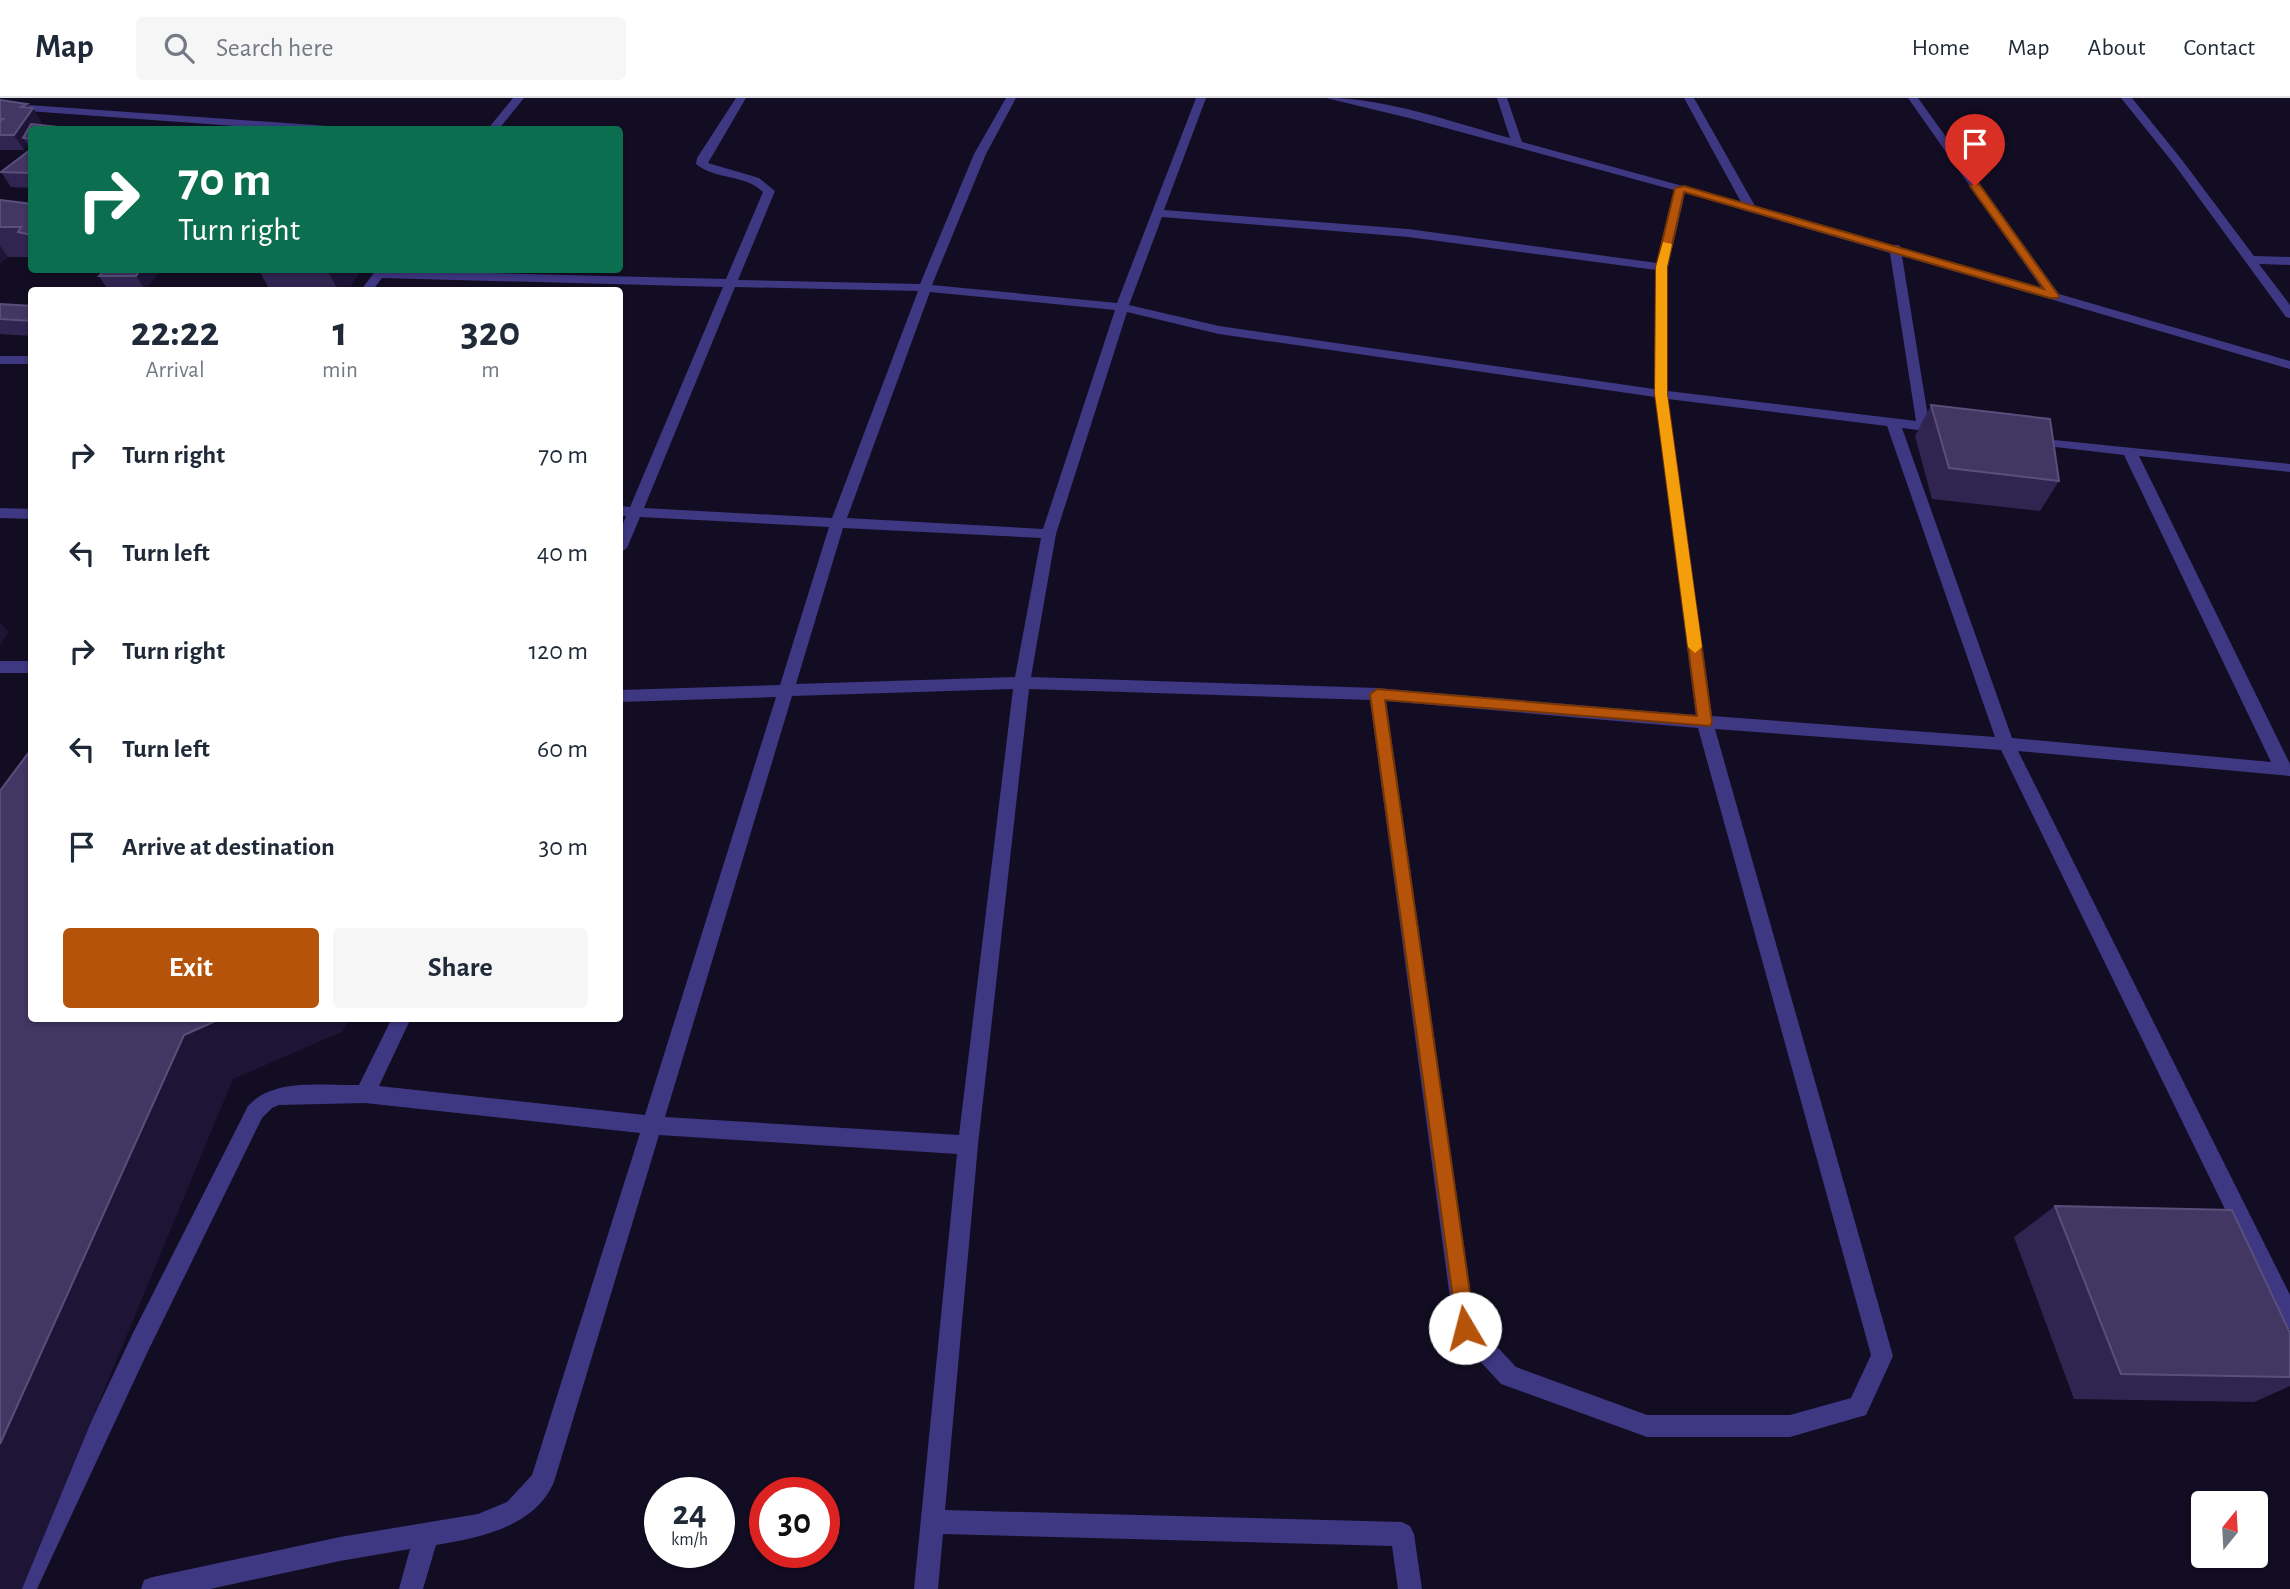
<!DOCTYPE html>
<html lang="en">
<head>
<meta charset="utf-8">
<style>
	body { margin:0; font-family:"Alegreya Sans",sans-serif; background:#f6f6f7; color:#1f2937; height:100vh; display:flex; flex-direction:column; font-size:26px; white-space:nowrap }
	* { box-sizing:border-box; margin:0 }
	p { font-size:23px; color:#747a83 }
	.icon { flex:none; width:38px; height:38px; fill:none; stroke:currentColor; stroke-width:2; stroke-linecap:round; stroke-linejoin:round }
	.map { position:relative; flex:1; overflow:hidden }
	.details { position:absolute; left:28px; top:189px; width:595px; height:735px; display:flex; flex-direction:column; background:#fff; border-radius:7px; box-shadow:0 2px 5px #0004 }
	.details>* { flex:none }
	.top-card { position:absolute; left:28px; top:28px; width:595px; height:147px; border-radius:7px; box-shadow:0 2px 5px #0004; background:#0b6e4f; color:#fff; overflow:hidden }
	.needle { width:46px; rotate:18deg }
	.tools { position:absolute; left:2191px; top:1393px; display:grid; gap:14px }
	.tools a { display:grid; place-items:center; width:77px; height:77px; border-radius:7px; background:#fff; box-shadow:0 2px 5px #0004; font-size:35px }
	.speed { position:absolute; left:644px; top:1379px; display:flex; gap:14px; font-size:35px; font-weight:700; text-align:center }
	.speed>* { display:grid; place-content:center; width:91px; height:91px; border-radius:50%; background:#fff; box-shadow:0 2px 5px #0004; line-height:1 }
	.speed small { font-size:18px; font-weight:400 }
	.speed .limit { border:10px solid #d22; background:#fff; color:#111 }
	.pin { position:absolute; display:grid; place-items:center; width:60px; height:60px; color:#fff; margin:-72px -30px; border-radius:50% 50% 50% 0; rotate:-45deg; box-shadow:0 0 7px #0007 }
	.pin .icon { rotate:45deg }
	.me { position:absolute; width:77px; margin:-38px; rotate:352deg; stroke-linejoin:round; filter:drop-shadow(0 0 5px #0008) }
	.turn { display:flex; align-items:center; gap:24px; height:147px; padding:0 35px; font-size:32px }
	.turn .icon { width:91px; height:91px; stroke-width:2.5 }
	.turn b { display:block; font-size:49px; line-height:60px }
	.eta { display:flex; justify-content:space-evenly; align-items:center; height:119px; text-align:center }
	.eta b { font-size:42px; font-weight:700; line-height:49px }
	.cta { display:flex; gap:14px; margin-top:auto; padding:14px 35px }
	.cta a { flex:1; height:80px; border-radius:7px; background:#b45309; color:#fff; font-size:28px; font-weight:700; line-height:80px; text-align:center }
	.cta a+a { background:#f6f6f7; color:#1f2937 }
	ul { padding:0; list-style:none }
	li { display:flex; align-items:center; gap:21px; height:98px; padding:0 35px }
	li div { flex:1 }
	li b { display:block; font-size:26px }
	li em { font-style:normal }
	header { display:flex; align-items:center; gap:42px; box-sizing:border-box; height:98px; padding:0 35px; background:#fff; border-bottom:2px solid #e0e1e3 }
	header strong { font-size:33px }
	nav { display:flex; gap:38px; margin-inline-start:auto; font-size:24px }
	.search { width:490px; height:63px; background:#f6f6f7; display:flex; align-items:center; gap:18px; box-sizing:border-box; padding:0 24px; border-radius:7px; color:#747a83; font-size:26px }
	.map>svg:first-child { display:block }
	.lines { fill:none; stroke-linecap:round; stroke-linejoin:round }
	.street { fill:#3e3782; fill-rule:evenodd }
	.wall { fill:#302550 }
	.shaded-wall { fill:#1d1436 }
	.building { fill:#423763; stroke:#594f7b; stroke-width:2 }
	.route { fill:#b45309; stroke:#753606; stroke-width:2 }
	.slow { fill:#f59e0b }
</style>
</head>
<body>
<header>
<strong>Map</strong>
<div class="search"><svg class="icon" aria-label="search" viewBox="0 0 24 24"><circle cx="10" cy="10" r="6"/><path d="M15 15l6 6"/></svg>Search here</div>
<nav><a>Home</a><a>Map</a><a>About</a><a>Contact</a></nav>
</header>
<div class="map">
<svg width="2290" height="1491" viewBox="0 0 2290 1491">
	<rect width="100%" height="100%" fill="#120d22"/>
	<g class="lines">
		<path class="street" d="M513 0H524L498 32H487Z
			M736 0H746L708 65 759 80 775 93 738 182 920 186 974 56 1006 0H1016L986 56 932 187 1117 205 1196 0H1206L1164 112 1408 131 1657 165 1674 92 1413 21 1326 0C1387 0 1451 24 1510 40L1497 0H1507L1522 44 1741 104 1684 0H1694L1755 108 1891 147H1899L1901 150 2043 192 1908 0H1918L2059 196 2290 263V271L1902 158 1929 325 1948 328 1950 331 1943 335 1902 330 2012 640 2271 664 2124 357 2030 346 2023 342 2025 339 2290 366V374L2139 358 2290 666V678L2018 653 2290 1197V1231L2282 1228 2001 652 1715 631 1893 1258 1866 1317 1790 1339H1647L1501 1286 1457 1238 1454 1230 1370 602 1029 591 978 1047 945 1412 1402 1424 1410 1428 1414 1436 1422 1491H1398L1392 1448 943 1436 938 1491H914L957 1056 659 1037 554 1384C535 1429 479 1440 436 1447L423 1491H399L410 1451 340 1463 210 1491H141L144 1482 153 1479 340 1439 478 1416 507 1404 532 1377 640 1035 365 1005 279 1007 272 1010 262 1020 149 1251 37 1491H12L133 1235 248 1008C274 979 323 988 359 987L392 920H411L379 988 645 1017 776 599 620 604V592L780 587 829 429 640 419 627 450 620 455V434L626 418H620V408L630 409 723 189 382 180 373 192H361L376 172 726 181 763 94C745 76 715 82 696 66L697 60ZM1685 95 1890 155 1916 323 1668 293V169ZM1162 119 1408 139 1656 172 1654 291 1219 228 1129 207ZM735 189 918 193 832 420 644 410ZM930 194 1115 212 1043 431 847 420ZM1127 214 1219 236 1655 299 1696 617 1377 590 1031 579 1056 436ZM1668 301 1887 328 1995 639 1712 618ZM843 430 1041 440 1015 579 796 586ZM1013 591 959 1037 665 1019 792 598ZM1386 603 1698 630 1871 1257 1851 1300 1790 1317H1647L1516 1269 1475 1225Z
			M2121 0H2132L2182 62 2254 158 2290 159V167L2259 166 2290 207V220L2286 219 2174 66Z
			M0 5 343 29 348 32H290L0 11Z
			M0 258H32V266H0Z
			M0 410 32 411V421L0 420Z
			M0 563H32V575H0Z"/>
	</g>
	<path class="wall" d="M0 2 27 6 42 25 32 32V90L11 89 1 74 31 52 28 47 24 52H0Z
		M0 100 1 102 32 106V159H8L0 165Z
		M105 172H160L146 192H108L99 178Z
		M259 172H361L348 192H277L275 190 268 189Z
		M0 206 32 208V238L0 236Z
		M1931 307 2059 383 2040 413 1932 401 1915 338Z
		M2055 1108 2290 1235V1288L2254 1304 2074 1301 2014 1139Z"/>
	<path class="shaded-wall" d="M27 6 31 13 33 10 42 25 38 32 23 40 28 47 24 52 14 37 21 9Z
		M0 148 8 159 1 165 0 163Z
		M140 172H160L146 192H145L136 178Z
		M327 172H361L348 192H338Z
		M0 524 9 534 0 548Z
		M222 920H350L342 934 233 981 22 1491H0V1346L184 937Z"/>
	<path class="building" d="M0 2 27 6 21 9 33 10 14 37H0V23L3 21H0Z
		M31 26 86 32H32V41L23 40Z
		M30 52H32V75L1 74Z
		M0 102 32 106V137L18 134 21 129H0Z
		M105 172H140L136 178H99Z
		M0 206 32 208V223L0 221Z
		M1931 307 2050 321 2059 383 1949 370Z
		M32 650V920H222L184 937 0 1346V693Z
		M2055 1108 2232 1112 2290 1235V1279L2121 1276Z"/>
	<path class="route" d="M1972 86H1979L2059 198 2058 200H2050L1684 94 1667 169V296L1712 624 1710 628 1385 602 1475 1230 1472 1237 1465 1240 1458 1237 1370 596 1377 591 1697 618 1655 296 1656 169 1675 90 1684 88 2044 191 1970 88Z"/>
	<path class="slow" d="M1663 144 1672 146 1667 169V296L1702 549 1695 555 1688 549 1655 296 1656 169Z"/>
</svg>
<div class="tools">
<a><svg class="needle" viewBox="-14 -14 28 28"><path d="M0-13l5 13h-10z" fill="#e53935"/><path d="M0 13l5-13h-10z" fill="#747a83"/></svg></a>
</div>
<div class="speed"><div>24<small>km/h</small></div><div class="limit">30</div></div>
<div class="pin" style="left:1975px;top:88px;background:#d93025"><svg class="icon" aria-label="arrive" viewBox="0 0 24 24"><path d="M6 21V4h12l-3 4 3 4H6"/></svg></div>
<svg class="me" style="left:1465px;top:1230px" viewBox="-20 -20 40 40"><circle r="19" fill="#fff"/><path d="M0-13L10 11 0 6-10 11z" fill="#b45309"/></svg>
<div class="top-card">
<div class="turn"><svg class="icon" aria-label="right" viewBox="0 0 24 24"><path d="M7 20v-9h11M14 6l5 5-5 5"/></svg><div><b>70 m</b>Turn right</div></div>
</div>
<section class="details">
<div class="eta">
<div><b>22:22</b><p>Arrival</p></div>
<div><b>1</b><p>min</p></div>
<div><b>320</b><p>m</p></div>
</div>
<ul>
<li><svg class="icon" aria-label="right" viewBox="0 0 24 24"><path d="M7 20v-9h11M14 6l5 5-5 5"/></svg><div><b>Turn right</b></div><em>70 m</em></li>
<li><svg class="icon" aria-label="left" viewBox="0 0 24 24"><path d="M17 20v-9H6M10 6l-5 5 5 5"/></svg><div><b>Turn left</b></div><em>40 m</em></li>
<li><svg class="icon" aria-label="right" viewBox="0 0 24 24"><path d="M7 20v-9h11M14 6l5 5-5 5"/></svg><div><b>Turn right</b></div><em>120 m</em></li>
<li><svg class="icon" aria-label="left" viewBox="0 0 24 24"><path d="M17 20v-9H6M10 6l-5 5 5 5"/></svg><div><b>Turn left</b></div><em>60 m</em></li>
<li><svg class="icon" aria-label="arrive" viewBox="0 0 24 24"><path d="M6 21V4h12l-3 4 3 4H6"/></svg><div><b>Arrive at destination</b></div><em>30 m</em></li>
</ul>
<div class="cta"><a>Exit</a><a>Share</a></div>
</section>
</div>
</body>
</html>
